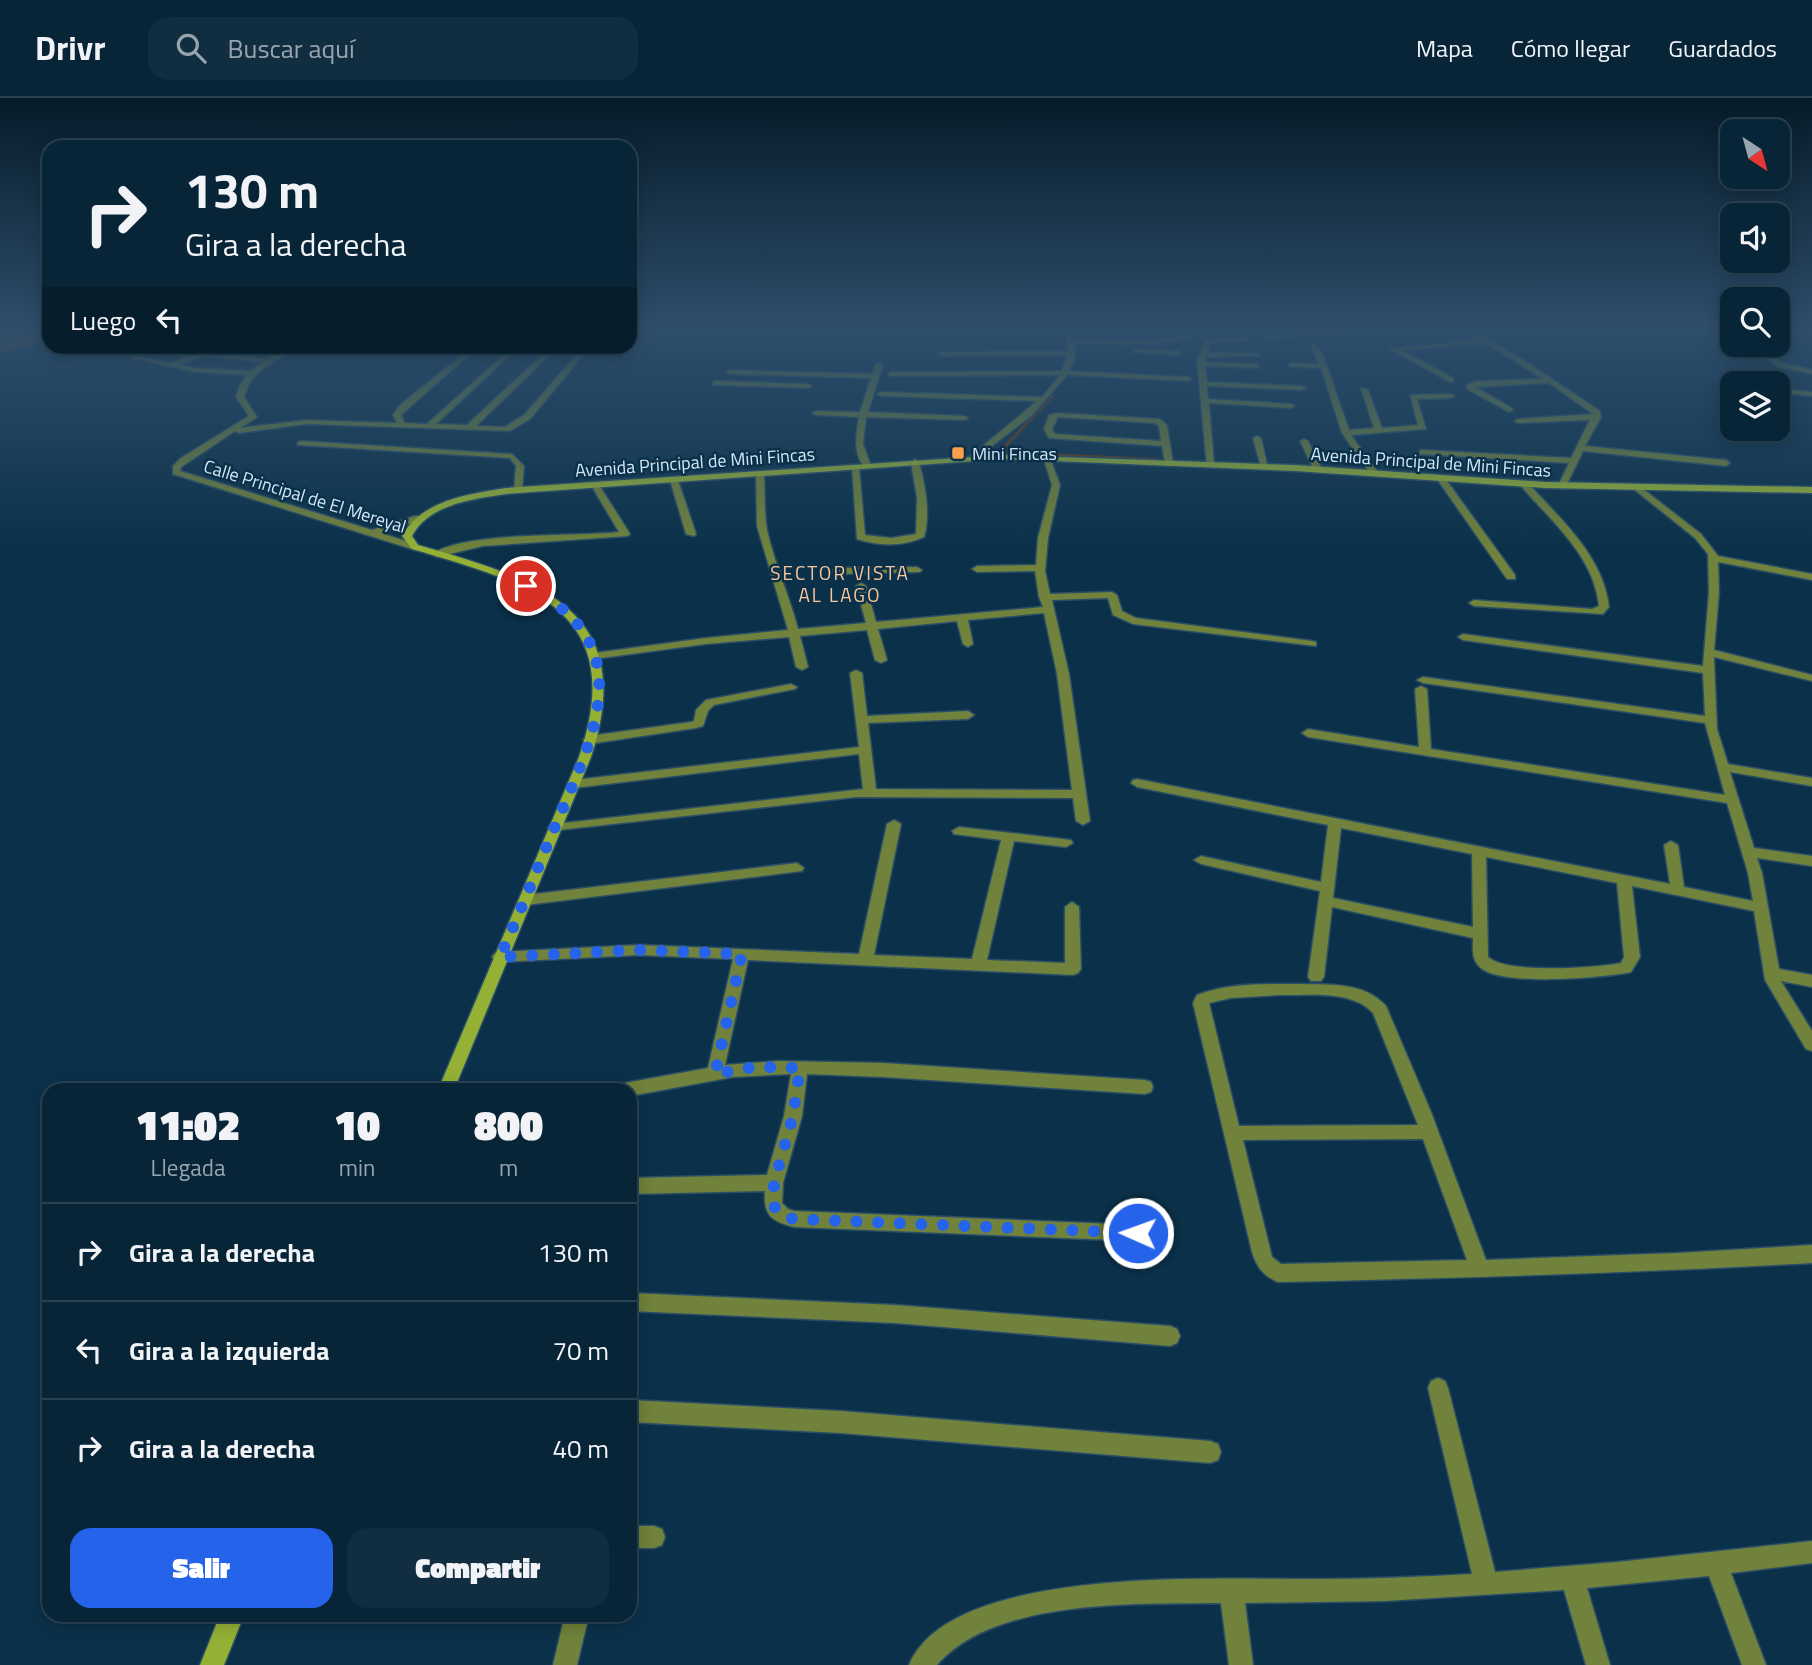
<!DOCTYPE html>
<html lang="es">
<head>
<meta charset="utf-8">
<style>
	body { margin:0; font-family:"Titillium Web",sans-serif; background:#112d40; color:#f1f3f6; height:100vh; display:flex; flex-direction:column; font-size:26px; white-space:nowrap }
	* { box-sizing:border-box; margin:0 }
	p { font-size:23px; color:#98a5ae }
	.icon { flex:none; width:38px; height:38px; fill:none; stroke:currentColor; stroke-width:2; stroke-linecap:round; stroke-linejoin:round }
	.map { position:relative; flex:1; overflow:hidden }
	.panel { position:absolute; left:42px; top:985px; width:595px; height:539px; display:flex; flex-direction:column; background:#082538; border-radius:21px; box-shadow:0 4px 18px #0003,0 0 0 2px #294253 }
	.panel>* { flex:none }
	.guide { position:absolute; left:42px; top:42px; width:595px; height:214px; border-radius:21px; box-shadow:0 4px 18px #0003,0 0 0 2px #294253; background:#082538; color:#f1f3f6; overflow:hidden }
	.needle { width:46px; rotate:144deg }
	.controls { position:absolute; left:1720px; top:21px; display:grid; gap:14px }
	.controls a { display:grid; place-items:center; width:70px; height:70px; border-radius:14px; background:#082538; box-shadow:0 4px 18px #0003,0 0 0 2px #294253; font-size:35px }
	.pin { position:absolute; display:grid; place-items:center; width:60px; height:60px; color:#fff; margin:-30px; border:4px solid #fff; border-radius:50%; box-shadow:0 2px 7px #0007 }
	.me { position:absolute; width:77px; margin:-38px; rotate:272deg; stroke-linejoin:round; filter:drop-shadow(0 0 5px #0008) }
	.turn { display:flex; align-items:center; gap:24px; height:147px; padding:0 28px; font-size:32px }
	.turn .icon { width:91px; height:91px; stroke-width:2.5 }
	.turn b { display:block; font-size:49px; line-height:60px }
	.then { display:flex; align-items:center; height:66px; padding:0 28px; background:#0003; gap:14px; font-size:26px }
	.eta { display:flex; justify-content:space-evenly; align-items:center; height:119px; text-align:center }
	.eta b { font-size:42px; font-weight:800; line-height:49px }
	.primary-button { display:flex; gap:14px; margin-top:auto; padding:14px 28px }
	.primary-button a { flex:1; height:80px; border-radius:21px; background:#2563eb; color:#fff; font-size:28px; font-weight:800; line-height:80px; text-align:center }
	.primary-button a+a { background:#112d40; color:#f1f3f6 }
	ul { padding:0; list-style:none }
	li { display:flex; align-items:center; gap:21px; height:98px; padding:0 28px; border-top:2px solid #294253 }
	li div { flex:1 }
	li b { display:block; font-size:26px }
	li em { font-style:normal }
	header { display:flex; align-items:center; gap:42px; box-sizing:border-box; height:98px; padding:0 35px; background:#082538; border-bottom:2px solid #294253 }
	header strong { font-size:33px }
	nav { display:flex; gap:38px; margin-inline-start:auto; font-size:24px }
	.search { width:490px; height:63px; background:#112d40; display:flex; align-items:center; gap:18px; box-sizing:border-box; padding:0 24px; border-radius:21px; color:#98a5ae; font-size:26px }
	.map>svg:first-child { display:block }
	.green { fill:#603a15 }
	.forest { fill:#7e4a14 }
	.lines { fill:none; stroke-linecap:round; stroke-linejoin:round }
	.street-casing { stroke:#2b4e66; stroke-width:3 }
	.secondary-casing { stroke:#2b4e66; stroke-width:3 }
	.street { fill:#70823b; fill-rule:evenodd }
	.secondary { fill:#94b136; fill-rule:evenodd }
	.route { stroke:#2563eb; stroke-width:12; stroke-dasharray:0 21.6 }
	.poi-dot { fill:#f8a04b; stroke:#0b314a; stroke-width:2.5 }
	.labels { text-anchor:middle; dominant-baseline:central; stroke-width:5; stroke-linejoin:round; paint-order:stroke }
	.far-poi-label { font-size:18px; fill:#d2e6f6; stroke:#0b314a; text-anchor:start }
	.far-street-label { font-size:18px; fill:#d2e6f6; stroke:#0b314a }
	.far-neighbourhood-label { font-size:19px; letter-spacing:2px; fill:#f9c69c; stroke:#0b314a }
</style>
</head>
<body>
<header>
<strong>Drivr</strong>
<div class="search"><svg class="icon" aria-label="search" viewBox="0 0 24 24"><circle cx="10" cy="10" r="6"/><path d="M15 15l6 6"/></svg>Buscar aquí</div>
<nav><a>Mapa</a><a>Cómo llegar</a><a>Guardados</a></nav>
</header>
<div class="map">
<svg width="1812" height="1567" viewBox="0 0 1812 1567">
	<rect width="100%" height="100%" fill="#0b314a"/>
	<path class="green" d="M1051 298H1055L1003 353 1157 360V363L1002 356 997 354Z"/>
	<path class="forest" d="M0 233H49V243L0 254Z"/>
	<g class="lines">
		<g class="street-casing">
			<path id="street" d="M1066 233H1072L1074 241 1151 242 1190 238 1188 241 1151 246 1075 245V261L1069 273 1188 279 1192 281 1188 283 1067 277 1032 317 974 362H971V358L1037 303 881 298 877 296 881 294 1042 299 1060 277 891 278 887 276 891 274 1062 273 1068 257 941 258 938 256 941 254 1068 253Z
				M1314 233H1351L1265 241 1262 239Z
				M1467 233H1476L1525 263 1600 313 1601 319 1585 348 1726 362 1730 365 1726 368 1583 353 1566 388 1562 391 1558 388 1569 365 1420 356V352H1423L1571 360 1590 322 1518 325 1514 323 1518 321 1593 316 1549 285 1475 289 1512 310 1513 312 1509 314 1467 291V287L1477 283 1543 281 1486 245 1401 252 1453 280V284H1450L1390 251 1480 242Z
				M1726 233H1732V238Z
				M1248 239 1250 242 1211 245 1207 255H1257L1259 258 1205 259V264L1257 266 1260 270 1205 268 1207 284 1302 288 1306 290 1302 292 1207 288 1208 301 1291 306 1295 308 1291 310 1209 305 1214 367 1207 369 1197 261 1206 242Z
				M1747 247H1754L1784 265 1812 272V276L1779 269Z
				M218 248H229L213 255 267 261 292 248H301C277 263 252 270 244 299L257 319 240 330 306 322 397 325 393 317 400 307 466 254H470V256L401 317 405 325 427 326 511 250 591 248 530 321 510 333 306 326 239 335 235 333 181 369 180 373 372 432 415 418H421V422L381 435 418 447V451L415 452 173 376V368L181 360 249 318 236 299 239 289 247 277 195 274 133 260 136 258 170 265ZM515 253 545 254 467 327 436 326ZM553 254H579L524 317 505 329 476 328ZM204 258 262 264 251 273 195 270 179 267Z
				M1311 248H1315L1322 254 1349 332 1374 330 1361 290 1368 292 1382 330 1418 327 1410 297 1451 296 1455 298 1451 300 1417 301 1426 331 1351 337 1379 376 1372 378 1342 335 1321 270 1292 269 1288 267 1292 265 1319 266Z
				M1135 251 1179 253 1182 255 1179 257 1133 254Z
				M879 265 883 267 868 314 964 318 968 320 964 322 866 319 863 346 871 368 867 371C852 359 856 336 859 319L816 317 812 315 816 313 860 314 871 280 730 276 726 274 730 272 873 276 875 267Z
				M716 283 808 286 812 288 808 290 713 287V283Z
				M1792 292 1812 294V298L1792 296Z
				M1057 315 1160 321 1167 327 1173 365 1169 368 1165 365 1162 348 1049 340 1044 331 1049 317ZM1058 319 1155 325 1159 328 1161 343 1055 336 1052 331Z
				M1257 338 1261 340 1268 371 1261 369 1253 340Z
				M1304 341 1308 343 1322 372 1321 374 1314 372 1300 343Z
				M301 343 512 356 524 368 522 392 518 395 514 392 516 368 510 360 298 347 297 345Z
				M1043 358 1050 360 1060 387 1048 440 1045 473 1050 496 1112 494 1117 497 1122 513 1136 520 1312 543 1316 544V548L1133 526 1113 517 1108 500 1052 502 1069 576 1090 723 1083 727 1076 723 1073 700 856 699 550 733 548 730 555 726 863 691 859 656 574 690 568 686 574 682 859 649 850 575 856 572 862 575 867 618 968 613 974 617 968 621 868 625 876 691 1072 692 1057 576 1044 515 968 522 973 546 968 549 963 546 957 523 878 531 887 562 881 565 875 562 867 532 800 538 808 569 802 572 796 569 789 539 706 546 594 561 589 558 594 555 706 540 788 532 757 428 756 376 760 373 764 376C765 394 764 414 767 432 774 464 789 497 798 531L866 525 856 488 861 485 866 488 876 524 1043 509 1039 499 1035 473 977 474 972 471 977 468 1036 467 1038 440 1052 387Z
				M915 361 919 364C925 387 931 416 924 439 903 449 878 448 857 441L852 367 859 369 865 437 891 440 916 436 917 400 911 364Z
				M674 379 678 382 696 436 694 438 686 436 670 382Z
				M1438 379H1444L1515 477V481H1507L1437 381Z
				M595 384 599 387 630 436 628 438 483 448 437 459 432 456C466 433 575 439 619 434L591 387Z
				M1521 384H1527C1560 421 1603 457 1609 509L1603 516 1474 508 1469 505 1474 502 1592 511 1599 508C1594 458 1552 424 1521 388Z
				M1638 387 1701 436 1718 458 1812 476V482L1718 464 1719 494 1714 552 1812 577V583L1714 559V562L1717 631 1728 666 1812 680V688L1730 674 1754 750 1812 758V768L1757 760 1762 775 1779 871 1812 877V889L1781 883 1812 933V953L1806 951 1765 882 1754 813 1632 788 1640 859 1631 874 1626 875C1598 880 1502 888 1481 870 1471 862 1473 851 1473 840L1332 809 1324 879 1321 883H1311L1308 879 1320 793 1201 766 1194 762 1201 758 1321 784 1328 727 1137 689 1131 685 1133 682 1137 681 1670 786 1664 747 1671 743 1678 747 1684 789 1753 803 1748 775 1727 705 1308 639 1302 635 1308 631 1419 649 1415 591 1421 588 1427 591 1431 651 1725 697 1705 625 1423 585 1417 582 1423 579 1705 618 1703 575 1463 542 1458 539 1463 536 1703 568 1709 494 1708 456 1695 440 1635 392V388ZM1341 730 1472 756 1473 829 1333 800ZM1486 759 1617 785 1624 859 1621 865C1595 870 1506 876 1488 859Z
				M917 469 922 472 920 474 835 476 830 473 835 470Z
				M791 586 797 589 795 591 714 607 708 613 703 628 696 630 589 646 583 642 589 638 691 624 694 623 696 612 706 602Z
				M894 722 901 726 874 857 972 861 1001 742 954 736 952 733 959 729 1071 742 1073 745 1066 749 1014 743 987 862 1065 865V809L1072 804 1079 809 1081 871 1078 875 1073 877 748 862 725 967 778 963 883 965 1145 982 1151 984 1153 989 1151 994 1145 996 883 979 807 976 802 1018 783 1085 782 1105 788 1111 794 1113 1138 1127 1145 1129 1147 1135 1145 1141 1138 1143 794 1129C772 1124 763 1117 765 1093L630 1096V1080L767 1077 784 1018 791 976 733 979 630 998V992H617L619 987 625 985 708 970 733 861 639 857 500 864 495 863 492 859 495 855 500 854 639 847 859 856 887 726Z
				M797 765 804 770 802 773 526 807 519 802 526 797Z
				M1303 886C1332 887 1364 884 1386 908L1431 1014 1486 1162 1678 1155 1812 1147V1165C1634 1175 1456 1180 1278 1184 1263 1178 1257 1169 1252 1154L1193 905 1197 897C1231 884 1268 886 1303 886ZM1278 897C1308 898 1351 891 1373 915L1418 1027 1239 1028 1209 905 1231 900ZM1423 1041 1467 1162 1281 1166 1272 1159 1243 1042Z
				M630 1195 895 1207 1170 1228 1177 1231 1180 1238 1177 1245 1170 1248 895 1225 630 1213Z
				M1438 1280 1445 1283 1448 1290 1495 1474 1617 1464 1812 1443V1465L1731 1475 1766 1567H1742L1709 1478 1587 1490 1610 1567H1586L1564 1492 1385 1503 1245 1505 1253 1567H1229L1221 1505C1138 1506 995 1500 937 1567H909C951 1466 1221 1482 1313 1481 1366 1481 1419 1479 1472 1476L1428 1290 1431 1283Z
				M630 1302 841 1313 1210 1343 1218 1346 1221 1354 1218 1362 1210 1365 841 1335 630 1324Z
				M630 1428H654L662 1431 665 1439 662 1447 654 1450H630Z
				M565 1517H589L577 1567H553Z"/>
		</g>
		<g class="secondary-casing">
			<path id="secondary" d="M1003 357 1295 367 1545 384 1812 389V395L1545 390 1295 373 1003 361 506 396C473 401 429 406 412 438L418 447C536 481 640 510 591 659L454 992H438L579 659C630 511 528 485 412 451L402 438C422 402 469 396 506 390Z
				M220 1517H244L224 1567H200Z"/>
		</g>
		<use href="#street" class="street"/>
		<use href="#secondary" class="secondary"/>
	</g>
	<linearGradient id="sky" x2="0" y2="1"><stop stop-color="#061b29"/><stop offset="0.51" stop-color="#2e4e6b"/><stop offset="1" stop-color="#2e4e6b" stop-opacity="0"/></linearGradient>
	<rect width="1812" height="453" fill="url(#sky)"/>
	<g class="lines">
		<path class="route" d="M526 488C644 546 593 639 554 731 536 774 519 817 500 859L639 852 742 856 715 976 754 969 800 970 793 1018 774 1085 773 1107 782 1118 794 1121 1138 1135"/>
	</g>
	<rect class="poi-dot" x="951" y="348" width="14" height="14" rx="3.5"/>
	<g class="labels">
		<g class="far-poi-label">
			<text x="972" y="355">Mini Fincas</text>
		</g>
		<g class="far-street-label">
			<text transform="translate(695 364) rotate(-4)">Avenida Principal de Mini Fincas</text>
			<text transform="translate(1431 364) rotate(4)">Avenida Principal de Mini Fincas</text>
			<text transform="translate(305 398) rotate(17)">Calle Principal de El Mereyal</text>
		</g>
		<g class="far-neighbourhood-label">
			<text x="840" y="474">SECTOR VISTA<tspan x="840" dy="22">AL LAGO</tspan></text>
		</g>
	</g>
</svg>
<div class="controls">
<a><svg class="needle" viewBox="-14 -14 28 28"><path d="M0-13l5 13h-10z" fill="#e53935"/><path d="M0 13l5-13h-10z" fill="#98a5ae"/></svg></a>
<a><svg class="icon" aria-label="sound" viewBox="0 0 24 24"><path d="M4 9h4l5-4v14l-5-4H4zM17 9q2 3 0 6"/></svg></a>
<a><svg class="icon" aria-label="search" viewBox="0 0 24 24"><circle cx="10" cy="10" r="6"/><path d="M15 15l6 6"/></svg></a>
<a><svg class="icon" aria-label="layers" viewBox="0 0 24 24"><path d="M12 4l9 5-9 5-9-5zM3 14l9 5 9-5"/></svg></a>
</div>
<div class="pin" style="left:526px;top:488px;background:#d93025"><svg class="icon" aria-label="arrive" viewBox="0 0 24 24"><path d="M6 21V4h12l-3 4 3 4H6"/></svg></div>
<svg class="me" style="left:1138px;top:1135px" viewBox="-20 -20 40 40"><circle r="17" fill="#2563eb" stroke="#fff" stroke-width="3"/><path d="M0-11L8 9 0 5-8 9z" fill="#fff"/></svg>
<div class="guide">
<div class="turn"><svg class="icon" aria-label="right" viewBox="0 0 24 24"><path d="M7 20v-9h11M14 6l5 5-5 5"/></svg><div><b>130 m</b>Gira a la derecha</div></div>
<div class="then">Luego<svg class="icon" aria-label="left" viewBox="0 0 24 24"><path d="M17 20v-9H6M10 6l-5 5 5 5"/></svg></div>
</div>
<section class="panel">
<div class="eta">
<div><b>11:02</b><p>Llegada</p></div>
<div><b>10</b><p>min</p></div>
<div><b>800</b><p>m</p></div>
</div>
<ul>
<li><svg class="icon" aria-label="right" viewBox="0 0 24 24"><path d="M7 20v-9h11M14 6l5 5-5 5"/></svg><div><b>Gira a la derecha</b></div><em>130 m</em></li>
<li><svg class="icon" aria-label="left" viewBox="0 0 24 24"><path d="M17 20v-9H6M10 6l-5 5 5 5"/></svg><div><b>Gira a la izquierda</b></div><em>70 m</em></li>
<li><svg class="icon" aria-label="right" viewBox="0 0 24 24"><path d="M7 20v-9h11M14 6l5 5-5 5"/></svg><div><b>Gira a la derecha</b></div><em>40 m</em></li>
</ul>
<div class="primary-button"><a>Salir</a><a>Compartir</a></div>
</section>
</div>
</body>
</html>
